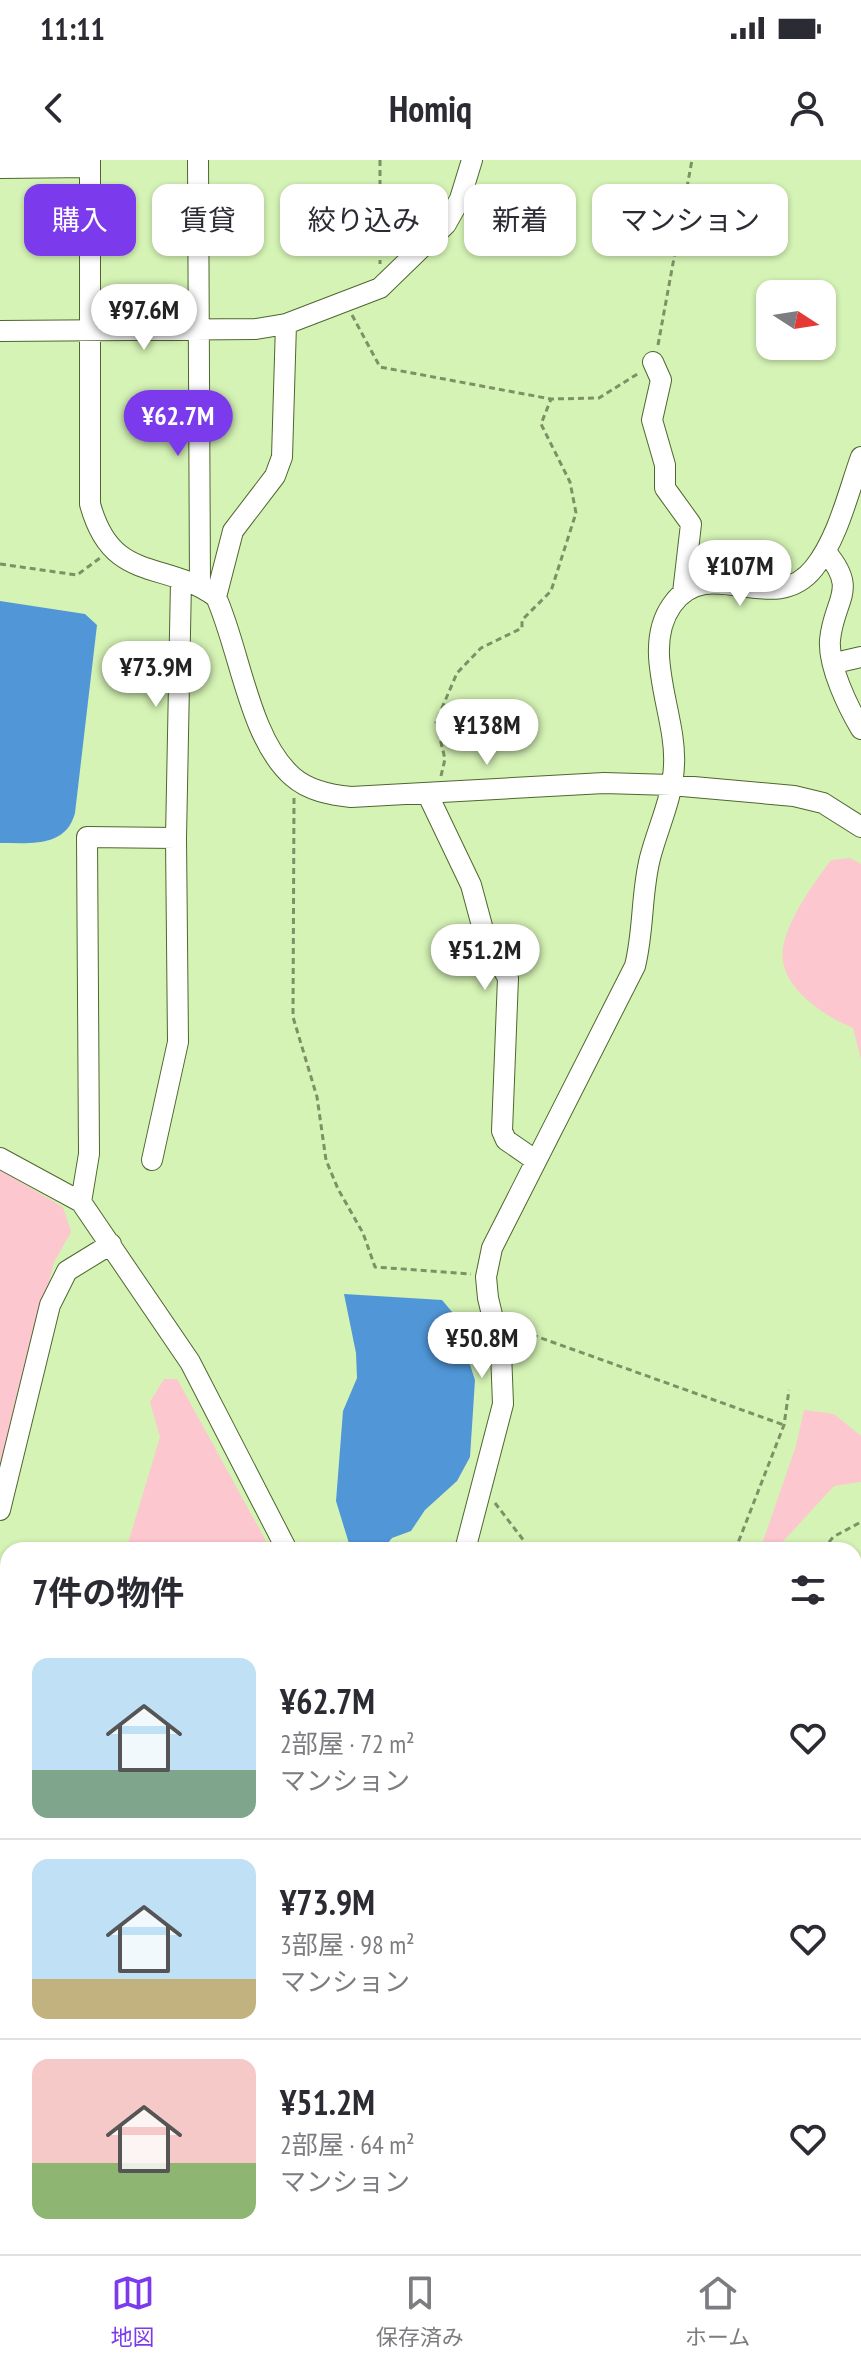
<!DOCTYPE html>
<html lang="ja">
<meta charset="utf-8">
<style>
:root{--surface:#fff;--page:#f7f7f7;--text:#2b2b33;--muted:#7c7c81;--line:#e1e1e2;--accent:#7c3aed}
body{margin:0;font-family:"PT Sans Narrow","Noto Sans JP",sans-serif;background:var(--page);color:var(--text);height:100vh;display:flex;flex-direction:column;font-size:30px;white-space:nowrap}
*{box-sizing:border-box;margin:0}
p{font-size:26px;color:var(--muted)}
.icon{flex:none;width:44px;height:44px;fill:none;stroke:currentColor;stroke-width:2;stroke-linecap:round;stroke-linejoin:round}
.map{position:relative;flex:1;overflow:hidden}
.drawer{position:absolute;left:0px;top:1382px;width:862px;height:712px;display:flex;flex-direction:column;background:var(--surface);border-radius:24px 24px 0 0;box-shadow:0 2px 6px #0004}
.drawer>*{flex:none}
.guide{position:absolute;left:24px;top:24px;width:814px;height:72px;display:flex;gap:16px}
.needle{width:52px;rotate:102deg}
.buttons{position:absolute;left:756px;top:120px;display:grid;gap:16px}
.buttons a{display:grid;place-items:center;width:80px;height:80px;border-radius:16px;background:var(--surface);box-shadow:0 2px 6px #0004;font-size:40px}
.price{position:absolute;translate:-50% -68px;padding:0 18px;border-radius:28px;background:#fff;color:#222;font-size:26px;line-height:52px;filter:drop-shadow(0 2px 4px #0008)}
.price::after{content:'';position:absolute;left:50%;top:48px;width:24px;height:18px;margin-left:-12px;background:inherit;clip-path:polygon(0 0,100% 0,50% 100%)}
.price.active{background:var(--accent);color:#fff}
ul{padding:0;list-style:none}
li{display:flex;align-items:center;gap:24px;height:200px;padding:0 32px}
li+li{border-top:2px solid var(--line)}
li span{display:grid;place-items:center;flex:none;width:224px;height:160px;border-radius:16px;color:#555}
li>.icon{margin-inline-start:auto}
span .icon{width:96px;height:96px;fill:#fffc;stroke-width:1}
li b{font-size:34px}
h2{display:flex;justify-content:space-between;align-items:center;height:96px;padding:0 32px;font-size:34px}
.chip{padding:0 28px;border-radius:16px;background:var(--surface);box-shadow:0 2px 6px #0004;font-size:28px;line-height:72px}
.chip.active{background:var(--accent);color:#fff}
.status{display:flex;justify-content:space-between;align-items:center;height:56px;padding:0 40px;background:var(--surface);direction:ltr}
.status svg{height:22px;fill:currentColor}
header{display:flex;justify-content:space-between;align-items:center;height:104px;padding:0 32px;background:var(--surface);font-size:36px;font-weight:600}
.tabs{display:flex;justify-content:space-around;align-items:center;height:112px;border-top:2px solid var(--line);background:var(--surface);font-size:22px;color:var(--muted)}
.tabs a{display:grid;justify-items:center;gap:4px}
.tabs .active{color:var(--accent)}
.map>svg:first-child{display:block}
</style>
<div class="status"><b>11:11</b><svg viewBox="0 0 49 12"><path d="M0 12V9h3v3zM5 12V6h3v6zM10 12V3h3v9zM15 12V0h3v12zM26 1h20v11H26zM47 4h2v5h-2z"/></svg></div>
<header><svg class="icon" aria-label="back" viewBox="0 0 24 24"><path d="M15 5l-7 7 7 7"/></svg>Homiq<svg class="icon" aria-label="person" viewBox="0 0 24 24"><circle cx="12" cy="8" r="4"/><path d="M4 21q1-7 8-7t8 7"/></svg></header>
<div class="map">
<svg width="861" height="2094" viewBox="0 0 861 2094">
<rect width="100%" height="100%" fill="#d5f3b5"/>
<!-- green -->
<path fill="#fcc7ce" d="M850 698 861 704V899L853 868C827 857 788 833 783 801 778 771 814 723 831 700Z
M0 1010 63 1047 71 1072 54 1102 0 1318Z
M164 1219H177L271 1390H126L160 1277 150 1242Z
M804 1250 834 1254 861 1276V1322L834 1326 775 1390H760L796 1286Z
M854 1697 861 1699V1953L854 1942Z
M8 1722V1887H0V1723Z
M854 2067 861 2073V2094H850L833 2086H854Z
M538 2086 554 2094H465Z"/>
<!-- water -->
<path fill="#5197d8" d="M0 441 85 454 97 465 75 653C66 688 30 683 0 683Z
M344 1134 442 1140 453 1153 475 1220 470 1297 457 1321 425 1350 411 1371 392 1378 382 1390H351L336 1341 343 1251 357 1218 356 1193Z
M8 2032V2086H247L244 2094H0V2047Z"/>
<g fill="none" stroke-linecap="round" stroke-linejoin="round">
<defs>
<path id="minor" d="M90 0V344C112 425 164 399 216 437 240 490 249 579 293 617 309 631 331 635 351 637L604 623 671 625 794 636 823 643 861 667
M198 0 200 426
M0 8 90 7
M0 171 256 169 286 164 380 128 446 64 460 39 472 0
M653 202 661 220 652 260 665 305V328L691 364 683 433
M826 392C859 431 834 438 830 480 828 506 848 547 861 569
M216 437 233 371 275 316 282 297 286 164
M835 503 861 497
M427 633 471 725 485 777 508 818 502 971 506 980 535 1000
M0 998 81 1042 190 1202 287 1390
M152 1000 178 882 176 678 181 421
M81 1042 89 994 87 677 176 678
M0 1350 50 1145 67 1111 111 1084
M465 1390 503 1244 501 1192 488 1138 486 1117 492 1088 635 806C644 770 641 734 650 698 658 667 673 637 674 605 677 554 640 490 672 445 709 392 773 460 814 408 838 378 848 333 861 297
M854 1453 861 1446
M854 1860 861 1866
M0 1891H8
M0 1942 8 1932
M481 2086 494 2094"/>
</defs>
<!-- minor casing -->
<use href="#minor" stroke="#4e672e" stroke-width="22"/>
<!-- path -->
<path stroke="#7c9166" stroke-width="3" stroke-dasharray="6 4" stroke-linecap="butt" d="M380 0V104
M352 155 380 207 551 239 599 238 639 213
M658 185 692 0
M0 404 77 415 100 398
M441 616 445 599 436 562 457 513 481 488 522 468V460L551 431 576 353 570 322 541 264 551 239
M294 638 293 857 317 937 326 1000 338 1029 363 1073 375 1107 471 1114
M513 1168 784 1265
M495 1343 531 1390
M738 1390 736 1388 784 1265 789 1230
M823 1390 833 1377 861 1362"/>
<!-- minor -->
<use href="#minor" stroke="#fff" stroke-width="20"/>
</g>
</svg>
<div class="buttons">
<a><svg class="needle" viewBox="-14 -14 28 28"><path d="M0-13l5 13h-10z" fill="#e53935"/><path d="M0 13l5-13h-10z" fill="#7c7c81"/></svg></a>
</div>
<b class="price" style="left:144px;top:192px">¥97.6M</b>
<b class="price active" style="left:178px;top:298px">¥62.7M</b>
<b class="price" style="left:740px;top:448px">¥107M</b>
<b class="price" style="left:156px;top:549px">¥73.9M</b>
<b class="price" style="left:487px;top:607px">¥138M</b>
<b class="price" style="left:485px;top:832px">¥51.2M</b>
<b class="price" style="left:482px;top:1220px">¥50.8M</b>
<div class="guide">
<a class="chip active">購入</a>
<a class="chip">賃貸</a>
<a class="chip">絞り込み</a>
<a class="chip">新着</a>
<a class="chip">マンション</a>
</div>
<section class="drawer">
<h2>7件の物件<svg class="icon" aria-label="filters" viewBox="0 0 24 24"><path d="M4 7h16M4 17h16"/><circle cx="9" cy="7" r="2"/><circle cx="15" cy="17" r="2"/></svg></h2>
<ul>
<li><span style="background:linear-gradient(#bfe0f5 70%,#7fa58c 0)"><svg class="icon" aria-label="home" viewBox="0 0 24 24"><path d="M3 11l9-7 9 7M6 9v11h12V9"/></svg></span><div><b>¥62.7M</b><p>2部屋 · 72 m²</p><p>マンション</p></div><svg class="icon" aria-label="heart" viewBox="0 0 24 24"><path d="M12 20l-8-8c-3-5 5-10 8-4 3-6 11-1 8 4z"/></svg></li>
<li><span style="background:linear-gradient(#bfe0f5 75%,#c2b280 0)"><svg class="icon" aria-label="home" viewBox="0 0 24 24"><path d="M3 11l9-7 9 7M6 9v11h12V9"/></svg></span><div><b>¥73.9M</b><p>3部屋 · 98 m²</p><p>マンション</p></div><svg class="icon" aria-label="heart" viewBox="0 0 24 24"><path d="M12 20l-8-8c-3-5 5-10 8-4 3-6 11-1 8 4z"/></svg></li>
<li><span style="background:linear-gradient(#f6c9c9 65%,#8fb573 0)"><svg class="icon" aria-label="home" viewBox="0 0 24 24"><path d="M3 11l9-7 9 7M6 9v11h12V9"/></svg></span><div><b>¥51.2M</b><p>2部屋 · 64 m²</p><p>マンション</p></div><svg class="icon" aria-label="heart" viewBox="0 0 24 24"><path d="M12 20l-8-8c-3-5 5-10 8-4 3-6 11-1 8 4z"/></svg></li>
</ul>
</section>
</div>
<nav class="tabs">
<a class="active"><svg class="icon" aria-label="map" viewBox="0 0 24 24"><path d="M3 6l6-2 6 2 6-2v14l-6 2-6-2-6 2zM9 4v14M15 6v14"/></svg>地図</a>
<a><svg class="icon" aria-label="saved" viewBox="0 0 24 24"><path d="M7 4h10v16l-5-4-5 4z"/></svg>保存済み</a>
<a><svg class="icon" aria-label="home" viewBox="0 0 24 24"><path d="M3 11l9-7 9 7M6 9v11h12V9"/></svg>ホーム</a>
</nav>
